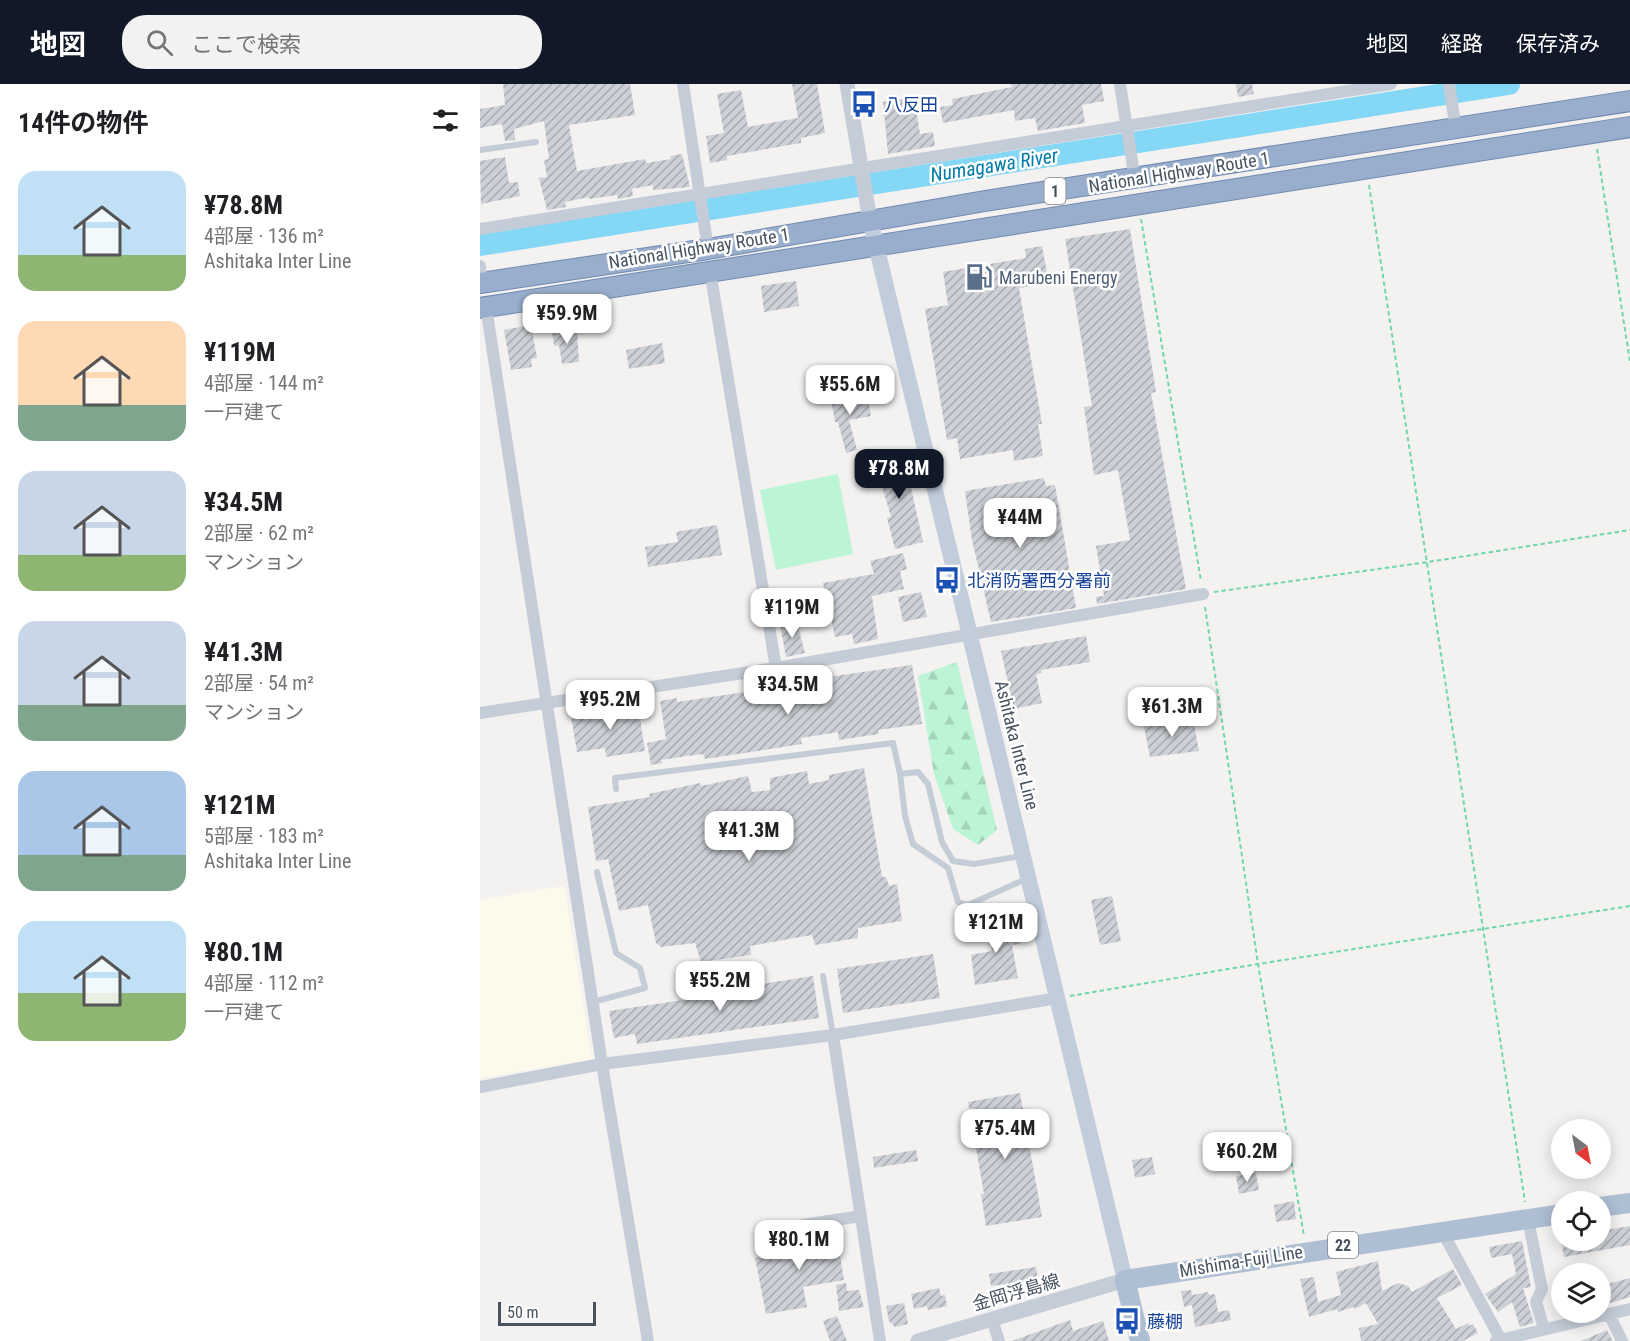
<!DOCTYPE html>
<html lang="ja">
<meta charset="utf-8">
<style>
:root{--surface:#fff;--page:#f2f2f2;--text:#202124;--muted:#757577;--accent:#111827}
body{margin:0;font-family:"Roboto Condensed","Noto Sans JP",sans-serif;background:var(--page);color:var(--text);height:100vh;display:flex;flex-direction:column;font-size:22px;white-space:nowrap}
*{box-sizing:border-box;margin:0}
p{font-size:20px;color:var(--muted)}
.icon{flex:none;width:33px;height:33px;fill:none;stroke:currentColor;stroke-width:2;stroke-linecap:round;stroke-linejoin:round}
.map{position:relative;flex:1;overflow:hidden}
.sheet{display:flex;flex-direction:column;background:var(--surface);width:480px}
.sheet>*{flex:none}
.needle{width:39px;rotate:148deg}
.fabs{position:absolute;left:1071px;top:1035px;display:grid;gap:12px}
.fabs a{display:grid;place-items:center;width:60px;height:60px;border-radius:50%;background:var(--surface);box-shadow:0 3px 15px #0003;font-size:30px}
.scale{position:absolute;left:18px;bottom:15px;width:98px;box-sizing:border-box;padding-left:6px;border:3px solid #475361;border-top:0;font-size:16px;line-height:21px;white-space:nowrap;color:#475361;-webkit-text-stroke:4px #fff;paint-order:stroke}
.price{position:absolute;translate:-50% -51px;padding:0 14px;border-radius:12px;background:#fff;color:#222;font-size:20px;line-height:39px;filter:drop-shadow(0 2px 3px #0008)}
.price::after{content:'';position:absolute;left:50%;top:36px;width:18px;height:14px;margin-left:-9px;background:inherit;clip-path:polygon(0 0,100% 0,50% 100%)}
.price.selected{background:var(--accent);color:#fff}
ul{padding:0;list-style:none}
li{display:flex;align-items:center;gap:18px;height:150px;padding:0 18px}
li span{display:grid;place-items:center;flex:none;width:168px;height:120px;border-radius:18px;color:#555}
li>.icon{margin-inline-start:auto}
span .icon{width:72px;height:72px;fill:#fffc;stroke-width:1}
li b{font-size:26px}
h2{display:flex;justify-content:space-between;align-items:center;height:72px;padding:0 18px;font-size:26px}
header{display:flex;align-items:center;gap:36px;box-sizing:border-box;height:84px;padding:0 30px;background:var(--accent);color:#fff}
header strong{font-size:28px}
nav{display:flex;gap:33px;margin-inline-start:auto;font-size:21px}
.search{width:420px;height:54px;background:var(--page);display:flex;align-items:center;gap:15px;box-sizing:border-box;padding:0 21px;border-radius:24px;color:var(--muted);font-size:22px}
main{display:flex;flex:1;min-height:0}
.map>svg:first-child{display:block}
</style>
<header>
<strong>地図</strong>
<div class="search"><svg class="icon" aria-label="search" viewBox="0 0 24 24"><circle cx="10" cy="10" r="6"/><path d="M15 15l6 6"/></svg>ここで検索</div>
<nav><a>地図</a><a>経路</a><a>保存済み</a></nav>
</header>
<main>
<section class="sheet">
<h2>14件の物件<svg class="icon" aria-label="filters" viewBox="0 0 24 24"><path d="M4 7h16M4 17h16"/><circle cx="9" cy="7" r="2"/><circle cx="15" cy="17" r="2"/></svg></h2>
<ul>
<li><span style="background:linear-gradient(#bfe0f5 70%,#8fb573 0)"><svg class="icon" aria-label="home" viewBox="0 0 24 24"><path d="M3 11l9-7 9 7M6 9v11h12V9"/></svg></span><div><b>¥78.8M</b><p>4部屋 · 136 m²</p><p>Ashitaka Inter Line</p></div></li>
<li><span style="background:linear-gradient(#ffd9b3 70%,#7fa58c 0)"><svg class="icon" aria-label="home" viewBox="0 0 24 24"><path d="M3 11l9-7 9 7M6 9v11h12V9"/></svg></span><div><b>¥119M</b><p>4部屋 · 144 m²</p><p>一戸建て</p></div></li>
<li><span style="background:linear-gradient(#c9d6e8 70%,#8fb573 0)"><svg class="icon" aria-label="home" viewBox="0 0 24 24"><path d="M3 11l9-7 9 7M6 9v11h12V9"/></svg></span><div><b>¥34.5M</b><p>2部屋 · 62 m²</p><p>マンション</p></div></li>
<li><span style="background:linear-gradient(#c9d6e8 70%,#7fa58c 0)"><svg class="icon" aria-label="home" viewBox="0 0 24 24"><path d="M3 11l9-7 9 7M6 9v11h12V9"/></svg></span><div><b>¥41.3M</b><p>2部屋 · 54 m²</p><p>マンション</p></div></li>
<li><span style="background:linear-gradient(#a9c7e8 70%,#7fa58c 0)"><svg class="icon" aria-label="home" viewBox="0 0 24 24"><path d="M3 11l9-7 9 7M6 9v11h12V9"/></svg></span><div><b>¥121M</b><p>5部屋 · 183 m²</p><p>Ashitaka Inter Line</p></div></li>
<li><span style="background:linear-gradient(#bfe0f5 60%,#8fb573 0)"><svg class="icon" aria-label="home" viewBox="0 0 24 24"><path d="M3 11l9-7 9 7M6 9v11h12V9"/></svg></span><div><b>¥80.1M</b><p>4部屋 · 112 m²</p><p>一戸建て</p></div></li>
</ul>
</section>
<div class="map">
<svg width="1150" height="1257" viewBox="0 0 1150 1257">
<defs>
<pattern id="forest-firs" width="22" height="20" patternUnits="userSpaceOnUse" patternTransform="scale(1.5)"><rect width="22" height="20" fill="#bcf5d6"/><path d="M5 1l3.5 6h-7zM16 11l3.5 6h-7z" fill="#a3d4ba"/></pattern>
<pattern id="building-hatch" width="6" height="6" patternUnits="userSpaceOnUse" patternTransform="scale(1.5)"><rect width="6" height="6" fill="#cdd0d6"/><path d="M-1 1l2-2M0 6l6-6M5 7l2-2" fill="none" stroke="#a8abb1"/></pattern>
</defs>
<rect width="100%" height="100%" fill="#f4f1f1"/>
<!-- commercial -->
<path fill="#fefaeb" d="M84 802 112 975 0 994V816Z"/>
<!-- grass -->
<path fill="#bcf5d6" d="M358 390 373 470 296 486 280 406Z"/>
<!-- forest -->
<path fill="url(#forest-firs)" d="M477 578 517 746 498 761 473 745 454 690 438 592Z"/>
<g fill="none" stroke-linecap="round" stroke-linejoin="round">
<!-- river -->
<path stroke="#85d7f6" stroke-width="22" d="M0 161 1029 0"/>
</g>
<!-- building -->
<path fill="url(#building-hatch)" d="M23 0H150L155 31 89 41 97 87 165 75 166 79 191 75 190 72 202 70 210 103 173 106V101L152 105 153 112 138 115 137 111 109 115V113L85 118 86 123 67 126 59 94 67 93 64 76 69 75 64 37 34 45 35 56 25 57 22 40 0 44V25L25 21Z
M312 0H337L345 49 321 54V59L247 72V76L230 79 226 52 244 49 237 10 261 6 268 43 318 34Z
M531 0H621L624 17 602 21 605 39 558 47 555 34 535 37 534 26 463 39 460 23 473 21 472 15 532 3Z
M756 0H772L774 10 758 13Z
M434 13 440 50 453 48 455 62 408 70 403 18Z
M25 73 29 99 38 98 40 112 1 120 0 77Z
M650 145 676 308 671 309 706 505 617 520 616 513 624 512 616 462 650 456 638 386 614 391 604 323 612 322 585 155Z
M562 162 569 199 539 204 562 340H558L563 372 534 377 533 366 480 375 477 354 467 356 445 225 468 221 463 188 546 174 545 165Z
M316 197 319 222 284 228 281 202Z
M45 242 46 247 52 246 57 274 51 275 52 283 31 286 24 246Z
M97 244 99 278 82 280 79 261 74 262 72 248Z
M182 259 185 279 149 285 146 266Z
M387 309 391 332 369 336 377 366 366 369 358 338H355L351 315Z
M423 367 443 458 415 465 407 434 411 433 394 375Z
M564 394 566 402 575 401 596 524 511 538 492 456 485 407Z
M237 441 242 471 168 483 165 463 198 458 196 448Z
M423 469 427 485 420 487 424 505 392 512 398 555 374 560 372 550 355 553 343 499 394 490 390 477Z
M441 508 447 533 423 538 418 513Z
M316 535 325 569 306 573 300 540Z
M606 552 610 578 561 586 562 589 556 590 562 619 534 625 521 567Z
M432 581 442 640 398 646 399 650 359 656 358 648 321 654 322 660 225 675 223 670 207 672 181 676 182 679 171 681 167 659 186 655 180 617 197 614V618L314 601 315 609 350 604 348 593Z
M158 621 165 667 126 673 125 664 97 668 91 632Z
M713 635 719 667 670 673 664 643Z
M384 684 402 793H406L409 802 417 800 422 837 378 844V854L335 861 332 851 270 862 271 871 221 878 215 859 181 863 176 859 168 821 139 827 128 775 116 777 108 723 170 713 169 710 220 699 221 702 268 692 272 708 290 706V694L327 687 329 700 349 696V691Z
M632 812 641 857 620 861 611 816Z
M522 827 527 852 539 850 541 860 532 861 538 894 495 901 491 871 512 867 506 830Z
M453 870 460 914 363 929 357 885Z
M333 892 339 934 157 960 155 950 134 954 129 927 244 910 243 906Z
M540 1009 562 1133 506 1142 501 1110H504L488 1018Z
M436 1066 438 1077 394 1084 393 1073Z
M672 1073 675 1090 655 1094 652 1076Z
M776 1089 779 1106 759 1110 756 1092Z
M814 1117 816 1135 796 1138 794 1121Z
M1150 1142V1161L1084 1173 1081 1156H1120V1147Z
M356 1146 364 1196 323 1203 327 1223 286 1230 275 1174 315 1165 314 1159 324 1157 323 1151Z
M1042 1157 1051 1203 1043 1204 1054 1239 1040 1243 1032 1218 1018 1228 1005 1210 1036 1190 1032 1170 1011 1174 1009 1163Z
M898 1177 902 1207 918 1199 928 1202 932 1208 973 1185 982 1201 957 1214 976 1245 988 1239 989 1242 993 1240 998 1249 983 1257H881L879 1244 898 1240 886 1219 875 1225 874 1223 858 1228 857 1225 829 1233 820 1195 834 1193 838 1218 861 1211 856 1188Z
M556 1183 558 1196 511 1202 509 1190Z
M1150 1194V1213L1120 1222V1202Z
M366 1199 367 1207 379 1206 384 1223 359 1227 356 1201Z
M459 1204 461 1212 465 1211 467 1222 448 1226 447 1222 434 1225 431 1210Z
M711 1206 712 1211 728 1208 729 1211 735 1210 738 1228 749 1226 751 1236 715 1243 712 1221 704 1223 701 1207Z
M424 1219 428 1240 415 1243 409 1237 406 1222Z
M357 1232 367 1257H350L343 1237Z
M590 1236 593 1247 623 1237 629 1257H532Z
M1127 1246 1133 1257H1101Z"/>
<g fill="none" stroke-linecap="round" stroke-linejoin="round">
<defs>
<path id="trunk" d="M0 199 228 165 505 117 1150 17
M0 224 1150 43"/>
</defs>
<!-- trunk casing -->
<use href="#trunk" stroke="#6f8ab1" stroke-width="22"/>
<!-- path -->
<path stroke="#70d7ac" stroke-width="2" stroke-dasharray="4.5 3" stroke-linecap="butt" d="M1117 65 1150 278
M889 101 1045 1118
M661 135 721 497
M734 508 948 478 1150 446
M725 523 778 880 824 1152
M590 912 778 880 1150 822"/>
<!-- service -->
<path stroke="#c4ccd7" stroke-width="6" d="M0 66 56 58
M136 705 135 694 413 659 420 690
M541 772 494 780 473 777 462 758 448 700 438 688 420 690 425 732 433 760 468 784 478 818 488 821 546 795
M343 892 353 951
M113 918 165 904 160 884 136 869 117 788"/>
<!-- minor -->
<path stroke="#c4ccd7" stroke-width="12" d="M203 0 228 165
M640 0 655 96
M969 0 976 46
M0 145 911 0
M0 182 2 199
M230 187 296 584
M6 223 122 980 168 1257
M0 629 296 584 723 510
M353 951 400 1257
M0 1003 122 980 353 951 578 914
M1048 1135 1062 1205 1056 1218 1064 1245
M323 1141 381 1132
M962 1147 1021 1256
M1129 1230 1142 1257
M512 1235 519 1257
M1016 1257 1150 1225"/>
<!-- tertiary -->
<path stroke="#c4ccd7" stroke-width="15" d="M367 0 390 136
M438 1257 645 1196"/>
<!-- secondary -->
<path stroke="#c2cddc" stroke-width="16" d="M390 136 645 1196"/>
<!-- primary -->
<path stroke="#aebed3" stroke-width="20" d="M1120 1123 1150 1119
M660 1257 645 1196 1082 1130"/>
<!-- trunk -->
<use href="#trunk" stroke="#99aecc" stroke-width="20"/>
</g>
<!-- icons -->
<defs>
<symbol id="bus-bare" viewBox="-9 -9 18 18"><path d="M-5-6H5V4H4V6H2V4H-2V6H-4V4H-5ZM-3.5-4V0h7V-4ZM-3.5 1.2v1.5H-2V1.2ZM2 1.2v1.5H3.5V1.2Z" fill="#1a4fb4" stroke="#fff" stroke-width="2.5" paint-order="stroke"/></symbol>
<symbol id="fuel-bare" viewBox="-9 -9 18 18"><path d="M-5.5-6h7V0h2V4h1.3V-2.5L3-4.5l.8-.8L6-3V5H2.5V1h-1V6h-7ZM-4.2-4.7v3.2H.2V-4.7Z" fill="#5c6f8a" stroke="#fff" stroke-width="2.5" paint-order="stroke"/></symbol>
</defs>
<g fill-rule="evenodd">
<use href="#bus-bare" x="365" y="1" width="38" height="38"/>
<use href="#fuel-bare" x="480" y="174" width="38" height="38"/>
<use href="#bus-bare" x="448" y="477" width="38" height="38"/>
<use href="#bus-bare" x="628" y="1218" width="38" height="38"/>
</g>
<g text-anchor="middle" dominant-baseline="central" stroke-width="5" stroke-linejoin="round" paint-order="stroke">
<!-- shield labels -->
<g fill="#fff" stroke="#7e8790" stroke-width="1.5">
<rect x="564.5" y="94" width="21" height="26" rx="4.5"/>
<rect x="848" y="1148" width="30" height="26" rx="4.5"/>
</g>
<g font-size="16" font-weight="bold" fill="#475361">
<text x="575" y="107">1</text>
<text x="863" y="1161">22</text>
</g>
<!-- transit labels -->
<g font-size="18" fill="#164399" stroke="#fff" text-anchor="start">
<text x="404" y="20">八反田</text>
<text x="487" y="496">北消防署西分署前</text>
<text x="667" y="1237">藤棚</text>
</g>
<!-- street labels -->
<g font-size="18" fill="#475361" stroke="#fff">
<text transform="translate(699 88) rotate(-9)">National Highway Route 1</text>
<text transform="translate(219 164) rotate(-9)">National Highway Route 1</text>
<text transform="translate(537 661) rotate(76)">Ashitaka Inter Line</text>
<text transform="translate(761 1177) rotate(-9)">Mishima-Fuji Line</text>
<text transform="translate(536 1208) rotate(-16)">金岡浮島線</text>
</g>
<!-- service labels -->
<g font-size="18" fill="#4e5e75" stroke="#fff" text-anchor="start">
<text x="519" y="193">Marubeni Energy</text>
</g>
<!-- water labels -->
<g font-size="20" font-style="italic" fill="#027baa" stroke="#fff">
<text transform="translate(514 81) rotate(-9)">Numagawa River</text>
</g>
</g>
</svg>
<div class="fabs">
<a><svg class="needle" viewBox="-14 -14 28 28"><path d="M0-13l5 13h-10z" fill="#e53935"/><path d="M0 13l5-13h-10z" fill="#757577"/></svg></a>
<a><svg class="icon" aria-label="locate" viewBox="0 0 24 24"><circle cx="12" cy="12" r="6"/><path d="M12 2v4M12 18v4M2 12h4M18 12h4"/></svg></a>
<a><svg class="icon" aria-label="layers" viewBox="0 0 24 24"><path d="M12 4l9 5-9 5-9-5zM3 14l9 5 9-5"/></svg></a>
</div>
<div class="scale">50 m</div>
<b class="price" style="left:87px;top:261px">¥59.9M</b>
<b class="price" style="left:370px;top:332px">¥55.6M</b>
<b class="price selected" style="left:419px;top:416px">¥78.8M</b>
<b class="price" style="left:540px;top:465px">¥44M</b>
<b class="price" style="left:312px;top:555px">¥119M</b>
<b class="price" style="left:308px;top:632px">¥34.5M</b>
<b class="price" style="left:130px;top:647px">¥95.2M</b>
<b class="price" style="left:692px;top:654px">¥61.3M</b>
<b class="price" style="left:269px;top:778px">¥41.3M</b>
<b class="price" style="left:516px;top:870px">¥121M</b>
<b class="price" style="left:240px;top:928px">¥55.2M</b>
<b class="price" style="left:525px;top:1076px">¥75.4M</b>
<b class="price" style="left:767px;top:1099px">¥60.2M</b>
<b class="price" style="left:319px;top:1187px">¥80.1M</b>
</div>
</main>
